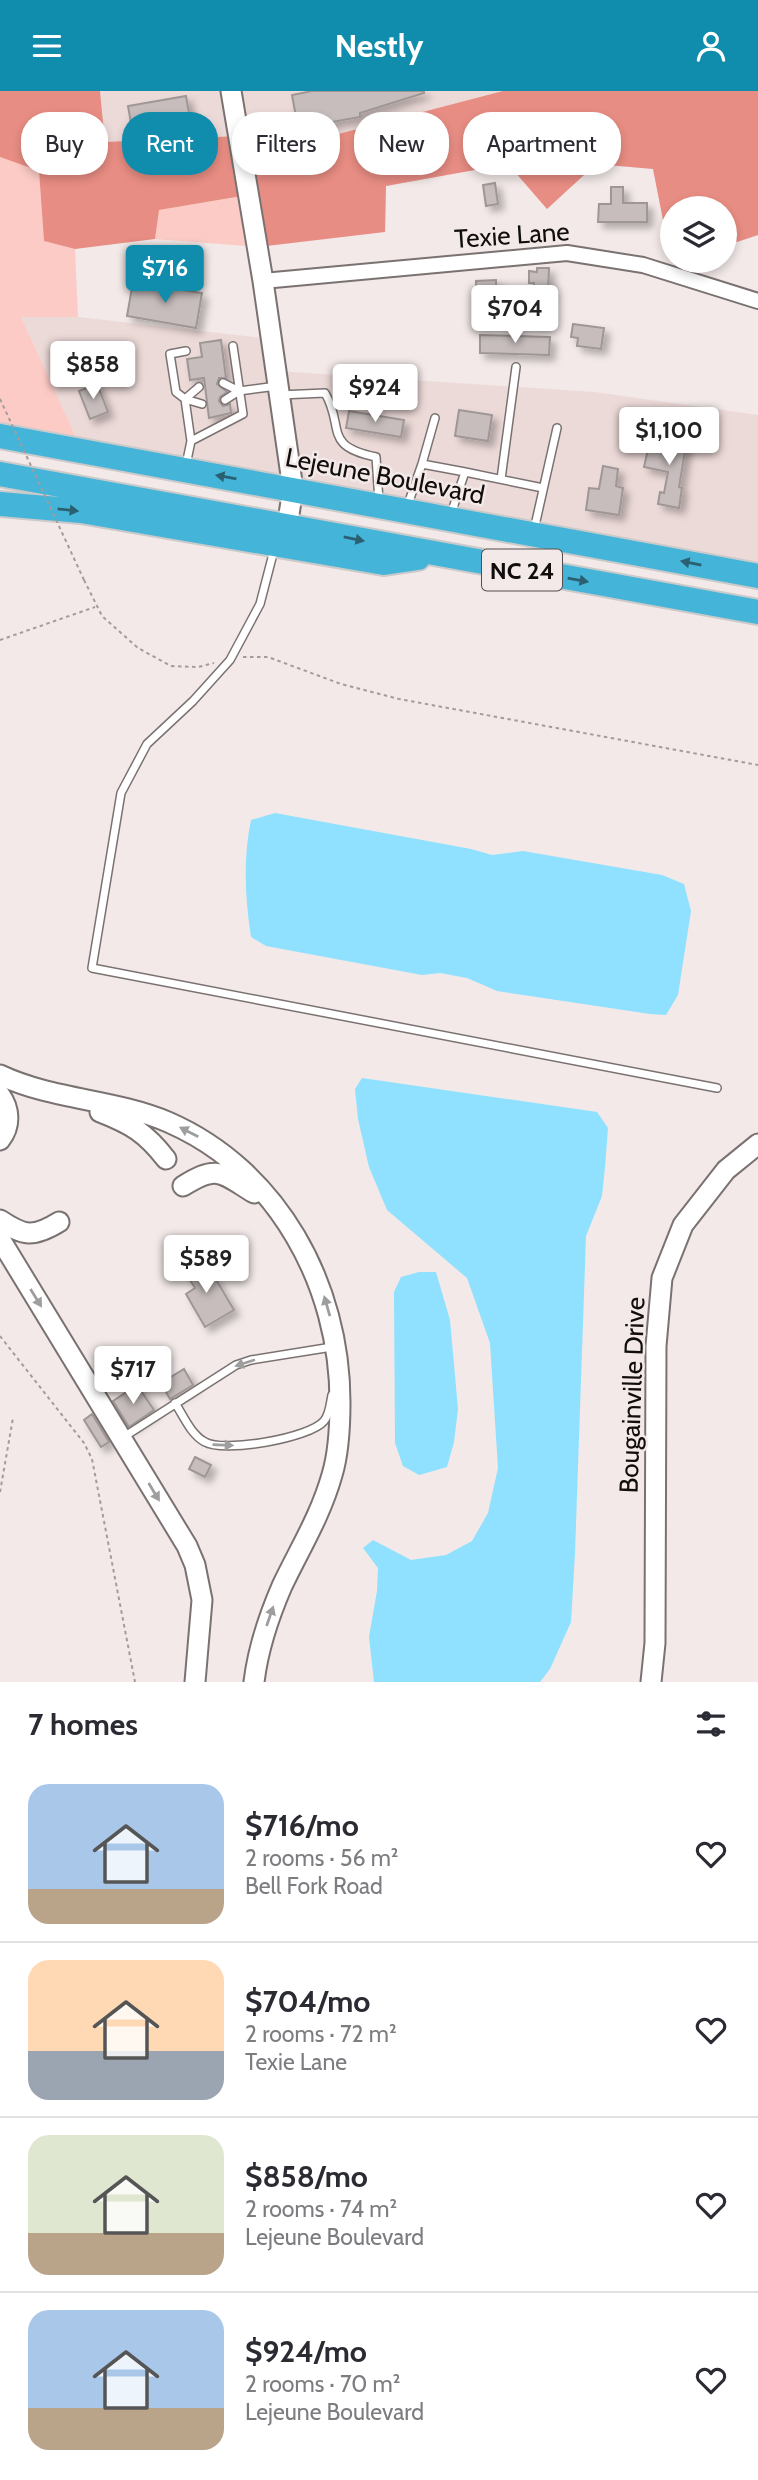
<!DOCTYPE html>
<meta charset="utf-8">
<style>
:root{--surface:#fff;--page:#f7f7f7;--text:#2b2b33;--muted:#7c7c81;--line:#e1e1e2;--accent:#108cad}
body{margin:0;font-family:Cabin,sans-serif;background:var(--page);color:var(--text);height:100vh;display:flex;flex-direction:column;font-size:26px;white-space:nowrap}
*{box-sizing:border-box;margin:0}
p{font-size:23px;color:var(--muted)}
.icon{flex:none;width:38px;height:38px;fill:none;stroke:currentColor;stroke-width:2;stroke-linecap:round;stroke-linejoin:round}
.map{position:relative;height:1591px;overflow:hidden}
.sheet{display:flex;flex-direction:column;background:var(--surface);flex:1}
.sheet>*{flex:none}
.top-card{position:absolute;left:21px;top:21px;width:718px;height:63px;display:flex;gap:14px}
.tools{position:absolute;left:660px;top:105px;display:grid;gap:14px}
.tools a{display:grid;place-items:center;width:77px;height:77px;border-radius:50%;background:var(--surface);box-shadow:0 4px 10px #0003;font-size:35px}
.price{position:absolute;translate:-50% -60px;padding:0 16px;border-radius:7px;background:#fff;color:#222;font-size:23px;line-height:46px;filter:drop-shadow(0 2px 4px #0008)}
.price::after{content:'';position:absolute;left:50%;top:42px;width:21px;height:16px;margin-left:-10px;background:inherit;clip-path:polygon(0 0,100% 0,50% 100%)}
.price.selected{background:var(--accent);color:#fff}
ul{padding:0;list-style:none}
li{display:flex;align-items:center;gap:21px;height:175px;padding:0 28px}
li+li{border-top:2px solid var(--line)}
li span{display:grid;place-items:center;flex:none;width:196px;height:140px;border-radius:21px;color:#555}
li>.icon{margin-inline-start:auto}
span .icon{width:84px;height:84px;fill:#fffc;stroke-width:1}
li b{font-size:30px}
h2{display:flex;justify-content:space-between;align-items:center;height:84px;padding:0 28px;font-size:30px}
.tag{padding:0 24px;border-radius:28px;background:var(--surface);box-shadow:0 4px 10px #0003;font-size:24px;line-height:63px}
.tag.selected{background:var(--accent);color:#fff}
header{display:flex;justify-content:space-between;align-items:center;height:91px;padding:0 28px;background:var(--accent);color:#fff;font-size:32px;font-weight:700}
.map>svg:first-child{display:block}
</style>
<header><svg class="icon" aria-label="menu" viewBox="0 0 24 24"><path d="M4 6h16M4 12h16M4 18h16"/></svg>Nestly<svg class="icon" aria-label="person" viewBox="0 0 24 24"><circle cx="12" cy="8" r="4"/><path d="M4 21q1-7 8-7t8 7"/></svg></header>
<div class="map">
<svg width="758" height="1591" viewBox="0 0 758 1591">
<defs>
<filter id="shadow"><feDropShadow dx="5.5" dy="5.5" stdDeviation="3.5" flood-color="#0004"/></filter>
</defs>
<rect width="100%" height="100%" fill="#f2e9e8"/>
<!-- built -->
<path fill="#ecdad8" d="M100 0H758V144L737 151 725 147 724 117H672V132L663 129 653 78 596 73 547 118 508 73 386 95 385 141 105 51Z
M21 226H78L272 248 277 280 595 301 758 324V485L82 359Z"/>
<!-- green -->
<path fill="#fccbc5" d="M0 66 39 80 44 150 75 158 78 226H21L82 359 0 345Z
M249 104 258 156 155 148 158 119Z"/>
<!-- forest -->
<path fill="#e88d83" d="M0 0H100L105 51 239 45 243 68 503 0H758V144L737 151 725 147 724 117H672V132L663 129 653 78 596 73 547 118 508 73 386 95 385 141 258 156 248 104 159 119 155 148 75 158 44 150 39 80 0 66Z"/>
<!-- water -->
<path fill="#8fe1ff" d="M275 722 471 758 492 764 523 760 662 784 684 793 691 820 678 904 666 924 650 923 497 900 467 887 440 882 422 884 266 855 251 846C245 807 243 767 251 729Z
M362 987 597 1021 608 1037 605 1076 602 1105 586 1145 575 1462 571 1531 550 1578 540 1591H374L369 1546 377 1500 378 1477 363 1457 373 1449 411 1469 446 1464 472 1450 488 1422 498 1377 490 1252 467 1187 387 1119 369 1076 358 1028 355 998Z
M419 1181H436L450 1229 458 1318 454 1351 447 1376 419 1384 403 1375 395 1352 394 1201 401 1186Z"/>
<!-- building -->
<path fill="#c6bdbc" stroke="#9f9795" stroke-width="2" filter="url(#shadow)" d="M312 0H424V2L360 22V26L298 37 292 4Z
M186 5 191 34 133 43 128 15Z
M495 92 498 113 486 115 483 94Z
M611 96H623V112H647V131H598L599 113H611Z
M537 177H549L548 203 533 202 534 192H529V180L537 181Z
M496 189 497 222 486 223V228H477L476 190Z
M133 191 202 202 196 237 127 225Z
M573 233 604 237 601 258 577 255 578 247 571 246Z
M480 244 550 246 549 264 480 262Z
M221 249 226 287H219L217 293 227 301 220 306 219 310 223 315 230 313 231 322 209 327 204 287 190 289 187 268 202 266 200 252Z
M97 293 108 321 90 328 79 300Z
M459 319 492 324 488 350 455 345Z
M349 320 404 329 401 346 346 337Z
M678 340 688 342 679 396 682 397 679 417 658 413 660 401 664 402 668 381 644 376 650 349 676 355Z
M603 375 618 378 616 395 623 397 619 424 586 419 589 397 599 398Z
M188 1164 203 1191 214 1185 234 1219 205 1236 186 1203 195 1197 178 1170Z
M184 1278 193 1294 170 1308 161 1292Z
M137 1294 154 1319 129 1336 113 1310Z
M92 1323 109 1351 101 1356 84 1329Z
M195 1366 211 1374 205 1386 189 1378Z"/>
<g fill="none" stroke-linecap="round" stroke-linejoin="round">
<defs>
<path id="lane" d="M223 292 239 300 225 309
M199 296 185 308 202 313
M239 300 277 295
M280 304 325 302C345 336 322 355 376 366L379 410
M191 350 243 323 233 255
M422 373 435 327
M186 374 191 350 185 308 176 301 170 263 186 260
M501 388 516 276
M407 416 422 373 465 381
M451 423 465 381 543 397
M534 439 557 337
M274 459 260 513 230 569 193 610 147 653 121 702 92 877 717 997
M175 1312C183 1324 191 1344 205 1351 224 1362 310 1347 324 1330 330 1323 330 1313 332 1304
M122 1347 236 1274 251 1269 332 1256"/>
<path id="street" d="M263 190 567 162 643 174 758 210"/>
<path id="secondary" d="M231 0 263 190 293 398 287 436
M0 984C53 1009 114 1008 168 1031 278 1079 340 1194 340 1311 340 1335 339 1361 332 1384 320 1426 300 1457 282 1495 269 1525 258 1558 254 1591
M0 1004C10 1018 11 1035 0 1049
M100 1021C131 1033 146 1042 166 1068
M183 1095C218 1073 221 1082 254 1102
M0 1129C24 1145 33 1147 59 1131
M0 1148 187 1455 195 1474 202 1509 195 1591
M651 1591 655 1552 656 1255 662 1187 683 1134 726 1079 758 1053"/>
<path id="highway" d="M0 345 758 485
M0 383 758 521
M0 413 81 420 384 472 418 467"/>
</defs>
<!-- lane casing -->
<use href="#lane" stroke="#7a7271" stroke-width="10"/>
<!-- street casing -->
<use href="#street" stroke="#7a7271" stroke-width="18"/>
<!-- secondary casing -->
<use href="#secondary" stroke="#7a7271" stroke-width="23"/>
<!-- highway casing -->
<use href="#highway" stroke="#cacaca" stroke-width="28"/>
<!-- path -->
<path stroke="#a39c9b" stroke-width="2" stroke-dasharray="3.5 3.5" stroke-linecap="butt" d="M84 489 102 525 138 557 171 575 198 576 214 572
M0 549 95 516
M243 566H268L341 593 399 608 758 674
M0 1245 84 1352 92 1368 135 1591
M0 1401 13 1327"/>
<!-- lane -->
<use href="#lane" stroke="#fff" stroke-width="7"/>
<!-- street -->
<use href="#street" stroke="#fff" stroke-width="14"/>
<!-- secondary -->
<use href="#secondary" stroke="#fff" stroke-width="19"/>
<!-- highway -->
<use href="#highway" stroke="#44b4d9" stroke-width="24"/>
<!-- path-bridge -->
<path stroke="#a39c9b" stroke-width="2" stroke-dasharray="3.5 3.5" stroke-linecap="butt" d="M0 308 84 489"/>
</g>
<!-- one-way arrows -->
<defs><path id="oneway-solid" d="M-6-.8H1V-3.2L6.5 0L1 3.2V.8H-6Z" transform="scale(1.75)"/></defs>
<g fill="#2a6072">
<use href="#oneway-solid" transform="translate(226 386) rotate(-170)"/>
<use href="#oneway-solid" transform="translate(68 419) rotate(6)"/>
<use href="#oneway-solid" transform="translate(354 448) rotate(11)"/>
<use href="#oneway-solid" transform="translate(691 472) rotate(-169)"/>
<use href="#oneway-solid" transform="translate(578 489) rotate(10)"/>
</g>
<g fill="#9f9e9e">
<use href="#oneway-solid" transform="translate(189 1041) rotate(-153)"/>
<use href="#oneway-solid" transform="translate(36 1207) rotate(58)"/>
<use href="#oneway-solid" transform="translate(327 1215) rotate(-106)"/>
<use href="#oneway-solid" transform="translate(245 1272) rotate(162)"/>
<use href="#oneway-solid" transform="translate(223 1354) rotate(2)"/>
<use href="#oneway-solid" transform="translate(154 1401) rotate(59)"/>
<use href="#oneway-solid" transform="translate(270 1525) rotate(-71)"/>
</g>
<g text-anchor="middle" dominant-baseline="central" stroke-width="5" stroke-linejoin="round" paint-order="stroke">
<!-- shield labels -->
<rect fill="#f2e9e8" stroke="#544f4e" stroke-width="2" x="482" y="458.5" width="80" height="41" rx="5"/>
<g font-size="24" font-weight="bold" fill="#100d0c">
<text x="522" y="479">NC 24</text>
</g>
<!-- street labels -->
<g font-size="26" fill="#100d0c" stroke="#f2e9e8">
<text transform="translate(512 144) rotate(-4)">Texie Lane</text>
<text transform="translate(385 385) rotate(11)">Lejeune Boulevard</text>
<text transform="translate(632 1304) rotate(-88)">Bougainville Drive</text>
</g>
</g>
</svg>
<div class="tools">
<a><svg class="icon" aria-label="layers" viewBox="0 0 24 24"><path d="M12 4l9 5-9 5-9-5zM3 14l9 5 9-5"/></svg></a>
</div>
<b class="price selected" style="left:165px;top:214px">$716</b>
<b class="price" style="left:515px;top:254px">$704</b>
<b class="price" style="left:93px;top:310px">$858</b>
<b class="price" style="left:375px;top:333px">$924</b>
<b class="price" style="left:669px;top:376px">$1,100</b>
<b class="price" style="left:206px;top:1204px">$589</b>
<b class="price" style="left:133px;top:1315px">$717</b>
<div class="top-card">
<a class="tag">Buy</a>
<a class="tag selected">Rent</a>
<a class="tag">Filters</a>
<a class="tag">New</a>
<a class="tag">Apartment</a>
</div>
</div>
<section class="sheet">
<h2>7 homes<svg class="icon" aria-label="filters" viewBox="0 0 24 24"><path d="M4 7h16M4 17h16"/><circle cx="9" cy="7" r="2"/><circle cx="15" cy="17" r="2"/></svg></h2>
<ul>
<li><span style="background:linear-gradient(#a9c7e8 75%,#b9a48a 0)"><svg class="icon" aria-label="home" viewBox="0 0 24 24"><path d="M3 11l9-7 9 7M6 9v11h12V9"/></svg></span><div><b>$716/mo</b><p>2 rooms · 56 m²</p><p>Bell Fork Road</p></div><svg class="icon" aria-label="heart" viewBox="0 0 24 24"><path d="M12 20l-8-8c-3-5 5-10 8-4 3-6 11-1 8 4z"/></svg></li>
<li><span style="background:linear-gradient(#ffd9b3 65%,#9aa5b1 0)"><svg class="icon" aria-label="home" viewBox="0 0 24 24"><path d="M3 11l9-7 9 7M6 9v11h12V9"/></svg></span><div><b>$704/mo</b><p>2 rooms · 72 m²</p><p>Texie Lane</p></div><svg class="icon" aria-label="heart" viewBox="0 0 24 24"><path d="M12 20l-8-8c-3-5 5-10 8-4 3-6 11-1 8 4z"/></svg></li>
<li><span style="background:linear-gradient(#dfe7d0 70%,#b9a48a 0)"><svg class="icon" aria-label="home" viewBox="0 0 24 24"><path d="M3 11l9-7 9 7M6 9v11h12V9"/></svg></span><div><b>$858/mo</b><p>2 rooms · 74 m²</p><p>Lejeune Boulevard</p></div><svg class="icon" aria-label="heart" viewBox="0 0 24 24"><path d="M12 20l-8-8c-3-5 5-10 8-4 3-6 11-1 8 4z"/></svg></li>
<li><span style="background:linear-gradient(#a9c7e8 70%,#b9a48a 0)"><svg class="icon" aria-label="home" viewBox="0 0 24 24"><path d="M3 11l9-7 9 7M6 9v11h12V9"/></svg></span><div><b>$924/mo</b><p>2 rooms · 70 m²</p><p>Lejeune Boulevard</p></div><svg class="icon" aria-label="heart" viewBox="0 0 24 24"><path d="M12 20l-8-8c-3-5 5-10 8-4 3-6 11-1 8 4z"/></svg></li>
</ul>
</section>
